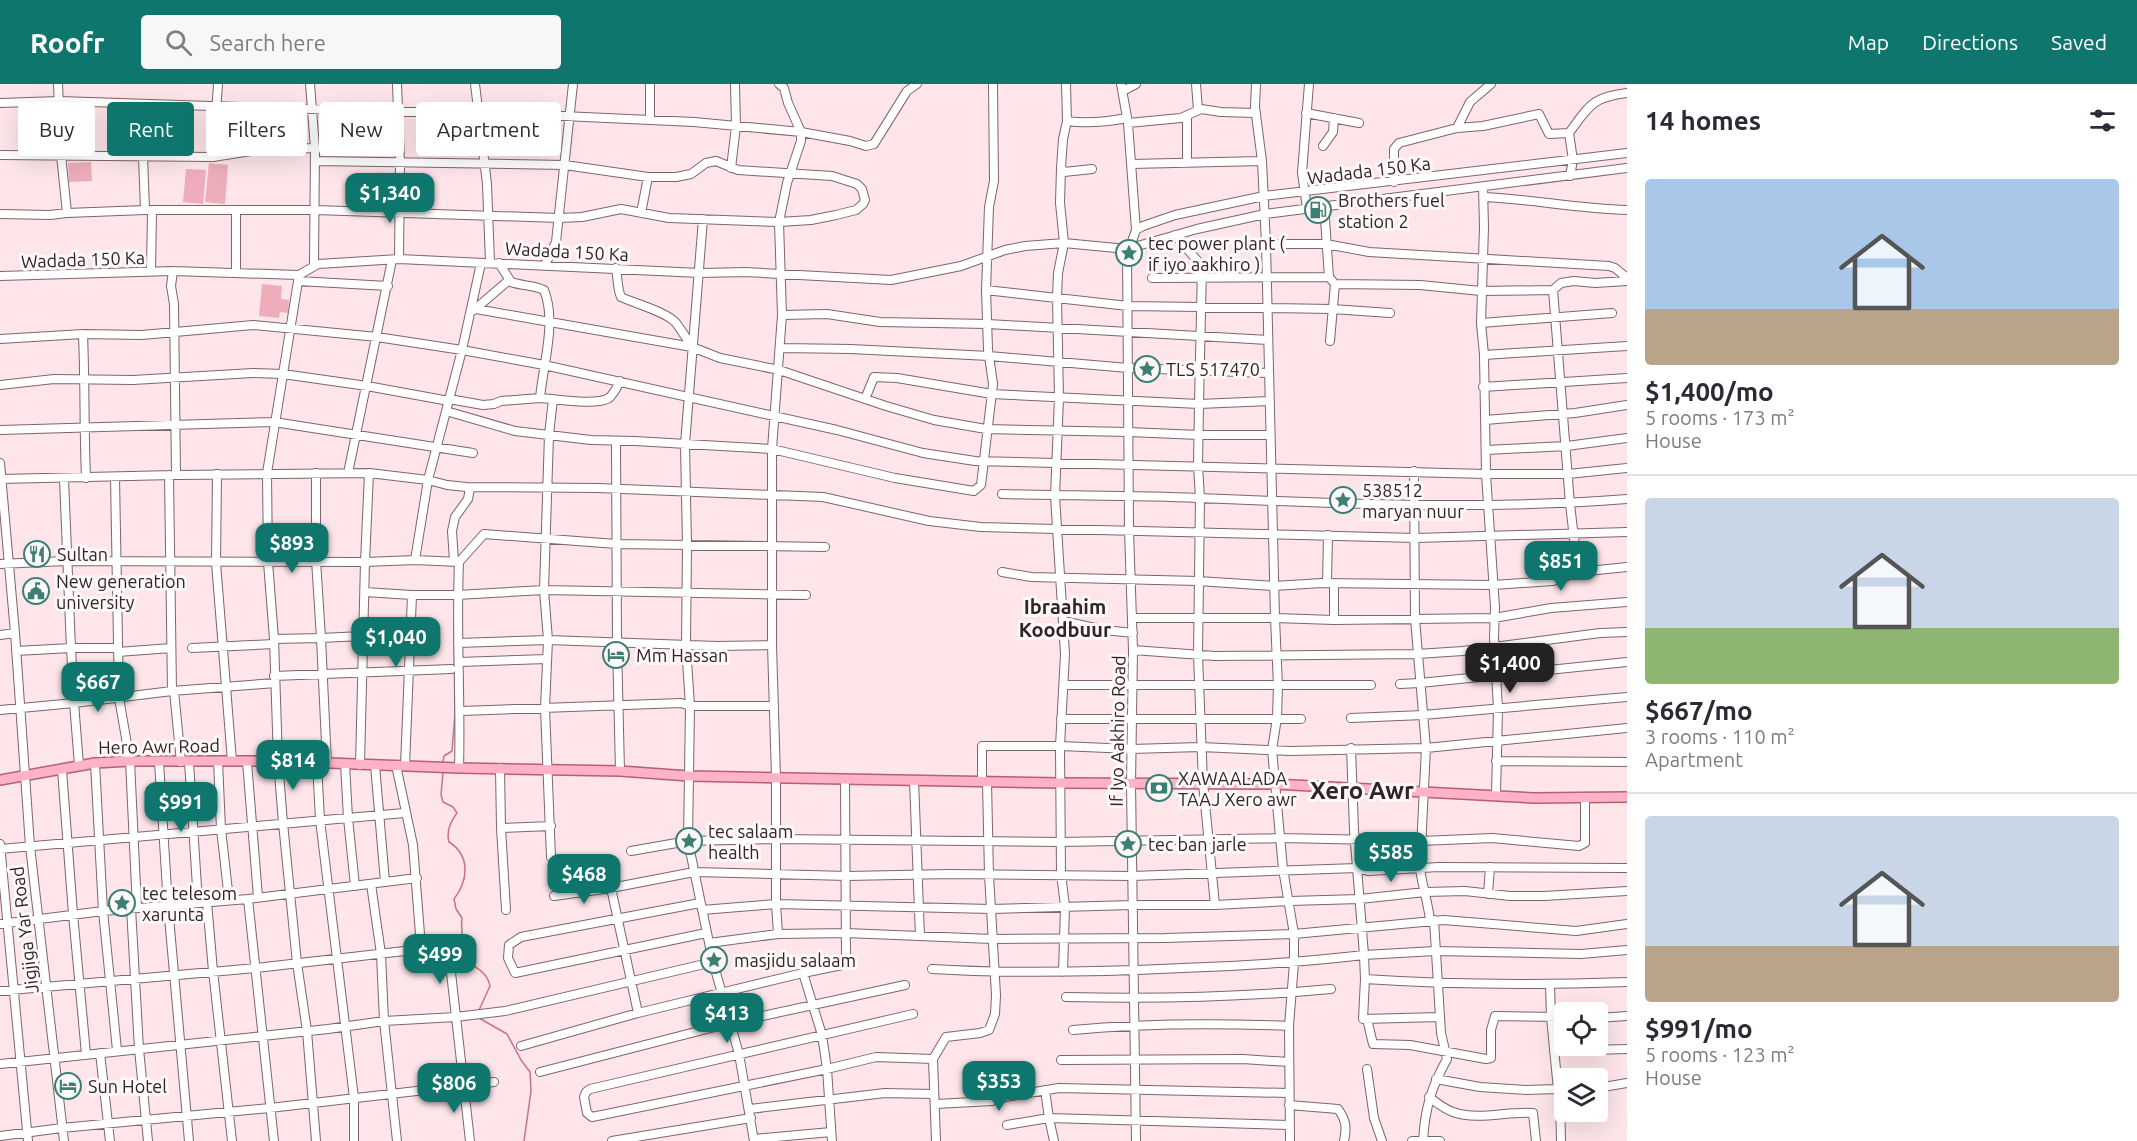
<!DOCTYPE html>
<meta charset="utf-8">
<style>
:root{--surface:#fff;--page:#f7f7f7;--text:#2b2b33;--muted:#7c7c81;--line:#e1e1e2;--accent:#0f766e}
body{margin:0;font-family:Ubuntu,sans-serif;background:var(--page);color:var(--text);height:100vh;display:flex;flex-direction:column;font-size:22px;white-space:nowrap}
*{box-sizing:border-box;margin:0}
p{font-size:20px;color:var(--muted)}
.icon{flex:none;width:33px;height:33px;fill:none;stroke:currentColor;stroke-width:2;stroke-linecap:round;stroke-linejoin:round}
.map{position:relative;flex:1;overflow:hidden}
.drawer{display:flex;flex-direction:column;background:var(--surface);width:510px}
.drawer>*{flex:none}
.banner{position:absolute;left:18px;top:18px;width:570px;height:54px;display:flex;gap:12px}
.buttons{position:absolute;left:1554px;top:918px;display:grid;gap:12px}
.buttons a{display:grid;place-items:center;width:54px;height:54px;border-radius:6px;background:var(--surface);box-shadow:0 6px 24px #0002;font-size:30px}
.price{position:absolute;translate:-50% -51px;padding:0 14px;border-radius:12px;background:var(--accent);color:#fff;font-size:20px;line-height:39px;filter:drop-shadow(0 2px 3px #0008)}
.price::after{content:'';position:absolute;left:50%;top:36px;width:18px;height:14px;margin-left:-9px;background:inherit;clip-path:polygon(0 0,100% 0,50% 100%)}
.price.active{background:#222;color:#fff}
ul{padding:0;list-style:none}
li{display:grid;align-content:center;gap:12px;height:318px;padding:0 18px}
li+li{border-top:2px solid var(--line)}
li span{display:grid;place-items:center;height:186px;border-radius:6px;color:#555}
li>.icon{margin-inline-start:auto}
span .icon{width:108px;height:108px;fill:#fffc;stroke-width:1}
li b{font-size:26px}
h2{display:flex;justify-content:space-between;align-items:center;height:72px;padding:0 18px;font-size:26px}
.tag{padding:0 21px;border-radius:6px;background:var(--surface);box-shadow:0 6px 24px #0002;font-size:21px;line-height:54px}
.tag.active{background:var(--accent);color:#fff}
header{display:flex;align-items:center;gap:36px;box-sizing:border-box;height:84px;padding:0 30px;background:var(--accent);color:#fff}
header strong{font-size:28px}
nav{display:flex;gap:33px;margin-inline-start:auto;font-size:21px}
.search{width:420px;height:54px;background:var(--page);display:flex;align-items:center;gap:15px;box-sizing:border-box;padding:0 21px;border-radius:6px;color:var(--muted);font-size:22px}
main{display:flex;flex:1;min-height:0}
.map>svg:first-child{display:block}
</style>
<header>
<strong>Roofr</strong>
<div class="search"><svg class="icon" aria-label="search" viewBox="0 0 24 24"><circle cx="10" cy="10" r="6"/><path d="M15 15l6 6"/></svg>Search here</div>
<nav><a>Map</a><a>Directions</a><a>Saved</a></nav>
</header>
<main>
<div class="map">
<svg width="1627" height="1057" viewBox="0 0 1627 1057">
<rect width="100%" height="100%" fill="#fde5e9"/>
<!-- green -->
<path fill="#eeadba" d="M91 78 92 97 69 98 68 79Z
M209 79 228 81 225 120 205 118Z
M186 85 206 86 203 120 183 118Z
M262 200 282 202 281 215 289 216 288 229 280 228 279 234 259 232Z"/>
<g fill="none" stroke-linecap="round" stroke-linejoin="round">
<!-- stream -->
<path stroke="#ca7286" stroke-width="1.5" d="M443 678 444 672 452 667 455 630 454 540
M443 688 441 711 443 718 453 723 457 729C450 738 446 747 449 758 471 772 468 797 454 815L456 825 462 834C461 840 462 842 462 848 462 854 459 860 461 867 465 883 486 882 490 902L479 926
M479 934 507 950 521 976 530 988 531 1007 524 1057"/>
<defs>
<path id="minor" d="M58 0 61 71 67 129
M310 0 315 64 314 180
M397 0 400 79 399 175
M475 0 487 100 490 178
M650 0V36
M1066 0 1067 37C1088 40 1106 38 1127 34
M1121 0 1128 39 1136 146
M1196 0 1198 26
M1256 0 1255 23 1262 77 1266 160 1275 534 1278 602 1277 634 1272 666 1283 785 1294 850V879L1289 942 1290 1057
M1123 7 1136 0
M0 19 59 17 398 28H478L694 38 801 48 850 57 866 62 874 60 907 7 917 0
M1306 29 1359 39
M1187 33V79
M1067 37 1063 55 1061 84 1064 88 1092 85
M1128 39 1181 34 1201 25 1221 28 1256 29
M1457 44 1470 18 1491 0
M1323 62 1333 48 1334 34
M0 71 213 73 264 65 315 64
M143 72 145 126
M213 73 218 0
M1131 80 1262 77
M731 84 736 42 735 0
M1061 84 1060 119 1064 159 1058 189 1057 213 1059 314 1055 412 1065 570 1060 662 1061 790 1065 822 1063 888
M1570 92 1573 76 1569 49C1589 22 1592 13 1627 9
M1394 98V65L1399 59 1457 44 1483 42 1539 30 1549 50 1569 49
M1483 103 1484 143 1481 239 1484 271 1486 390 1495 523 1494 554 1498 625 1496 711
M1484 113C1531 115 1579 125 1627 126
M1324 121 1329 193
M1307 124 1302 89 1309 0
M236 126V189
M641 129 648 93
M0 130 50 131 67 129 145 126H315L559 134 582 133 621 125 669 134 779 138 811 136 836 131 856 126 863 120 865 116 862 105 857 100 832 92 738 86 716 77 706 79 691 90 676 93H648L565 81 315 77
M703 135 685 360 687 461 686 561 690 622 688 757 713 878 739 970 754 1057
M1175 151 1202 182 1199 320 1198 382 1200 414 1198 571 1203 699 1215 821
M1266 160H1326L1369 168 1609 182 1615 184 1627 194
M1130 163 1136 146 1143 142 1175 131 1264 112 1627 69
M1127 165 1129 446 1133 566 1131 699 1136 1057
M499 179 511 198C522 202 534 201 544 206 557 237 543 281 540 314 556 315 596 322 609 314 614 310 617 303 620 297
M545 181 556 158 573 0
M616 184C618 194 617 204 621 213 636 220 667 228 676 239 682 247 687 255 692 263
M151 187 152 127
M173 187 171 202 174 220 176 391 369 389 428 396 447 401 466 403 598 404 823 413 929 437 981 443 1416 454 1627 448
M299 191 267 389 268 478 274 555 278 677 283 739 297 879 307 947 316 1057
M0 192 173 187 299 191 318 180 399 175 700 189 746 188 891 196 961 182 1005 166 1025 162 1064 159 1127 165 1197 145 1265 130 1627 84
M1152 194 1329 193 1335 200 1420 201 1481 207 1553 206 1561 199 1574 197 1595 199 1627 197
M298 197 388 202
M986 206 1128 222 1332 225 1390 229
M1553 206 1570 420 1578 488
M476 225 692 263 720 274 779 286 886 322 934 336 986 345 1129 348 1199 351H1270
M474 226 509 196
M782 231 827 230 880 238 988 240 1268 256
M1481 239 1612 229
M83 250C85 298 84 346 86 394
M0 255 83 250 142 251 253 241 377 253 462 266 544 281 837 346 923 369 975 377 1486 390H1568L1627 384
M1330 257 1335 200
M781 264 851 265 989 272 1128 284 1269 289
M1484 271 1627 262
M0 301 54 295 133 296 253 289 283 290 367 302 449 317
M1483 303 1627 294
M449 315 483 321 494 320 501 317 540 314
M553 315 549 351 544 506 806 511
M865 315 874 293 897 294 992 310 1199 320 1270 317
M446 327 515 347 591 356 635 357 772 365 895 394 974 407 981 401 993 300 988 265 986 206 989 123 994 97 993 0
M1485 336 1575 329 1627 321
M0 346 274 338 473 369
M616 358 617 559 620 687
M1486 366 1567 362 1627 354
M0 379 15 549 30 762 64 1057
M1414 387 1415 535 1426 664 1420 784C1422 802 1428 818 1430 836
M316 389V476L321 554 362 552
M348 389 392 176
M369 389 365 478 415 476 428 396 462 266 481 179
M217 390 216 479 232 677
M169 391 172 607
M115 394 119 614 130 677 137 824
M0 395 174 391
M64 395 71 564H118
M1002 410C1068 412 1133 411 1198 414 1341 420 1484 426 1627 415
M415 476 459 478 484 450 616 460 825 463
M454 477 452 447 455 433 468 415 470 404
M459 478C456 547 461 615 459 684
M0 480 66 477 365 478 360 681
M1002 488 1031 493 1198 497 1274 502 1322 499 1493 501 1553 497 1578 488 1627 483
M1327 499 1328 451
M365 508 412 511 405 682
M412 511H457L544 506 548 556 545 624 551 773
M1132 534H1275L1334 536 1494 534 1551 524 1627 518
M1334 536V500
M1063 537 1104 546 1133 549
M0 551 15 549
M274 555 321 554 327 680
M458 559 548 556 717 562 772 561
M192 564 274 560
M1133 566 1215 572 1417 570 1463 567 1600 549 1627 548
M16 567 71 564 74 619 172 607 275 599
M118 568 171 564
M459 578 547 575
M274 592 451 585
M1400 600 1420 599 1627 578
M1064 601H1371
M174 607 181 678
M0 626 74 619 79 681
M461 627 681 619 690 622H774
M1351 634 1423 631 1627 613
M1061 635H1301
M1351 664 1354 746 1364 871 1435 867 1581 870 1627 866
M218 677 221 745 229 816
M1496 677 1627 678
M159 678 168 822 189 1057
M189 678 198 819
M247 678 258 813
M95 679 103 827 117 966
M317 679 320 736 354 1014V1057
M345 680 348 734 355 802
M375 681 385 798
M396 681 413 761 421 863
M500 684 501 744 506 826
M62 686 73 830 86 970
M914 696 920 852
M982 698V662H1060L1131 665 1201 663 1290 667 1426 664 1627 644
M501 744 551 742
M0 760 28 1057
M0 765 404 729
M631 767 688 757 776 755 1060 758 1282 754 1421 757 1492 754 1579 762 1585 759V714
M371 800 381 870 384 937 397 1057
M611 804 638 929
M1488 810 1490 783
M554 812 611 804 694 788 847 792 950 790 1132 792 1357 784 1368 787 1439 783 1627 784
M248 815 274 1057
M207 818 213 887 232 1057
M700 819 521 853 509 861 508 874 515 889 706 849
M131 824 139 965 148 1057
M702 826 776 820V694L772 561V365L782 231 779 138 787 99 801 57V48L788 19 784 4 779 0
M0 840 103 827 248 815 417 794
M778 850 776 820 991 825 1132 821H1215L1290 817 1360 815 1425 808 1465 807 1510 812H1544L1627 807
M709 859 778 850 846 849 992 855 1165 854 1294 850 1444 836 1576 847 1627 840
M932 885C1015 890 1099 888 1182 884 1243 882 1303 878 1364 871L1365 895C1453 901 1539 901 1627 898
M1365 895 1363 935 1440 933
M1550 901 1551 933 1558 1006H1564
M0 907 256 884 448 862 470 1057
M1066 913C1155 915 1244 913 1331 905
M913 930 590 1005 586 1008 584 1013 587 1029 592 1033 827 985 876 973 933 975 936 1057
M1598 934 1627 932
M1367 935 1373 960 1410 961 1486 975 1491 974V946L1495 932 1564 933
M1073 946C1145 939 1216 939 1289 942
M521 962 638 929 803 889
M1554 967 1627 965
M100 969 110 1057
M933 975 946 953 980 949 989 946 995 930 996 911 989 791 987 698
M1061 976 1243 975 1289 978
M0 980 328 945 384 937 456 933 505 927 713 878
M1367 985 1374 1034 1382 1057
M540 988 730 939 905 901
M1436 995 1480 1003 1527 1006 1556 1005 1560 1010 1561 1057
M1598 1004 1627 999
M1429 1013C1437 1019 1444 1025 1453 1028 1478 1037 1507 1027 1533 1029L1536 1057
M936 1020 992 1017 1005 1013 1059 1004 1288 1009
M1289 1021 1338 1025C1346 1036 1347 1043 1344 1057
M750 1025 885 1009 933 1010
M1007 1041 1049 1034 1045 1006
M0 1052 62 1044 270 1024 494 998
M754 1055 831 1048
M612 1057 751 1034
M832 1057 827 985 822 951 803 889 842 881 846 876 845 695
M1054 1057 1049 1034 1290 1041
M1412 1057H1440
M1423 1057C1425 1024 1431 1004 1447 975L1441 949 1434 836"/>
<path id="major" d="M0 696 95 679 130 677H278L459 684 620 687 689 692 1060 699 1274 700 1534 714 1627 713"/>
</defs>
<!-- minor casing -->
<use href="#minor" stroke="#7e656a" stroke-width="10"/>
<!-- major casing -->
<use href="#major" stroke="#b56074" stroke-width="12"/>
<!-- minor -->
<use href="#minor" stroke="#fff" stroke-width="8"/>
<!-- major -->
<use href="#major" stroke="#feb2c5" stroke-width="9"/>
</g>
<!-- icons -->
<defs>
<symbol id="fuel-ring" viewBox="-11 -11 22 22"><circle r="9.5" fill="#fef8f9" stroke="#3c8075" stroke-width="1.5"/><path d="M-5.5-6h7V0h2V4h1.3V-2.5L3-4.5l.8-.8L6-3V5H2.5V1h-1V6h-7ZM-4.2-4.7v3.2H.2V-4.7Z" fill="#3c8075"/></symbol>
<symbol id="sight-ring" viewBox="-11 -11 22 22"><circle r="9.5" fill="#fef8f9" stroke="#3c8075" stroke-width="1.5"/><path d="M0-6L1.8-2.2L6-1.7L2.9 1.2L3.7 5.4L0 3.3L-3.7 5.4L-2.9 1.2L-6-1.7L-1.8-2.2Z" fill="#3c8075"/></symbol>
<symbol id="restaurant-ring" viewBox="-11 -11 22 22"><circle r="9.5" fill="#fef8f9" stroke="#3c8075" stroke-width="1.5"/><path d="M-5-6h1v4h1v-4h1v4h1v-4h1v5L-1.5 .5V6h-2V.5L-5-1ZM5-6V6H3V1.5H1.5Q1.5-4 5-6Z" fill="#3c8075"/></symbol>
<symbol id="civic-ring" viewBox="-11 -11 22 22"><circle r="9.5" fill="#fef8f9" stroke="#3c8075" stroke-width="1.5"/><path d="M-.6-6.5H3V-4.5H.6V-3L4-1V1h2V6H-6V1h2V-1L-.6-3ZM-1.2 2.5V6h2.4V2.5Z" fill="#3c8075"/></symbol>
<symbol id="hotel-ring" viewBox="-11 -11 22 22"><circle r="9.5" fill="#fef8f9" stroke="#3c8075" stroke-width="1.5"/><path d="M-6-4.5h1.5V1H6V5H4.5V3h-9V5H-6ZM-4 0a1.8 1.8 0 1 1 3.6 0ZM.5 0V-2.5h3Q6-2.5 6 0Z" fill="#3c8075"/></symbol>
<symbol id="bank-ring" viewBox="-11 -11 22 22"><circle r="9.5" fill="#fef8f9" stroke="#3c8075" stroke-width="1.5"/><path d="M-6-4H6V4H-6ZM0-2.3a2.3 2.3 0 1 0 0 4.6a2.3 2.3 0 1 0 0-4.6Z" fill="#3c8075"/></symbol>
</defs>
<g fill-rule="evenodd">
<use href="#fuel-ring" x="1303" y="111" width="30" height="30"/>
<use href="#sight-ring" x="1114" y="154" width="30" height="30"/>
<use href="#sight-ring" x="1132" y="270" width="30" height="30"/>
<use href="#sight-ring" x="1328" y="401" width="30" height="30"/>
<use href="#restaurant-ring" x="22" y="455" width="30" height="30"/>
<use href="#civic-ring" x="21" y="492" width="30" height="30"/>
<use href="#hotel-ring" x="601" y="556" width="30" height="30"/>
<use href="#bank-ring" x="1144" y="689" width="30" height="30"/>
<use href="#sight-ring" x="674" y="742" width="30" height="30"/>
<use href="#sight-ring" x="1113" y="745" width="30" height="30"/>
<use href="#sight-ring" x="107" y="804" width="30" height="30"/>
<use href="#sight-ring" x="699" y="861" width="30" height="30"/>
<use href="#hotel-ring" x="53" y="987" width="30" height="30"/>
</g>
<g text-anchor="middle" dominant-baseline="central" stroke-width="6" stroke-linejoin="round" paint-order="stroke">
<!-- street labels -->
<g font-size="18" fill="#2f2526" stroke="#fef8f9">
<text transform="translate(1369 86) rotate(-7)">Wadada 150 Ka</text>
<text transform="translate(567 167) rotate(3)">Wadada 150 Ka</text>
<text transform="translate(83 175) rotate(-2)">Wadada 150 Ka</text>
<text transform="translate(1117 647) rotate(-89)">If Iyo Aakhiro Road</text>
<text transform="translate(159 662) rotate(-1)">Hero Awr Road</text>
<text transform="translate(24 846) rotate(-97)">Jigjiga Yar Road</text>
</g>
<!-- poi labels -->
<g font-size="18" fill="#2f2526" stroke="#fef8f9" text-anchor="start">
<text x="1338" y="116">Brothers fuel<tspan x="1338" dy="21">station 2</tspan></text>
<text x="1148" y="159">tec power plant (<tspan x="1148" dy="21">if iyo aakhiro )</tspan></text>
<text x="1166" y="285">TLS 517470</text>
<text x="1362" y="406">538512<tspan x="1362" dy="21">maryan nuur</tspan></text>
<text x="57" y="470">Sultan</text>
<text x="56" y="497">New generation<tspan x="56" dy="21">university</tspan></text>
<text x="636" y="571">Mm Hassan</text>
<text x="1178" y="694">XAWAALADA<tspan x="1178" dy="21">TAAJ Xero awr</tspan></text>
<text x="708" y="747">tec salaam<tspan x="708" dy="21">health</tspan></text>
<text x="1148" y="760">tec ban jarle</text>
<text x="142" y="809">tec telesom<tspan x="142" dy="21">xarunta</tspan></text>
<text x="734" y="876">masjidu salaam</text>
<text x="88" y="1002">Sun Hotel</text>
</g>
<!-- neighbourhood labels -->
<g font-size="20" font-weight="bold" fill="#2f2526" stroke="#fef8f9">
<text x="1065" y="522">Ibraahim<tspan x="1065" dy="23">Koodbuur</tspan></text>
</g>
<!-- district labels -->
<g font-size="24" font-weight="bold" fill="#2f2526" stroke="#fef8f9">
<text x="1362" y="706">Xero Awr</text>
</g>
</g>
</svg>
<div class="buttons">
<a><svg class="icon" aria-label="locate" viewBox="0 0 24 24"><circle cx="12" cy="12" r="6"/><path d="M12 2v4M12 18v4M2 12h4M18 12h4"/></svg></a>
<a><svg class="icon" aria-label="layers" viewBox="0 0 24 24"><path d="M12 4l9 5-9 5-9-5zM3 14l9 5 9-5"/></svg></a>
</div>
<b class="price" style="left:390px;top:140px">$1,340</b>
<b class="price" style="left:292px;top:490px">$893</b>
<b class="price" style="left:1561px;top:508px">$851</b>
<b class="price" style="left:396px;top:584px">$1,040</b>
<b class="price active" style="left:1510px;top:610px">$1,400</b>
<b class="price" style="left:98px;top:629px">$667</b>
<b class="price" style="left:293px;top:707px">$814</b>
<b class="price" style="left:181px;top:749px">$991</b>
<b class="price" style="left:1391px;top:799px">$585</b>
<b class="price" style="left:584px;top:821px">$468</b>
<b class="price" style="left:440px;top:901px">$499</b>
<b class="price" style="left:727px;top:960px">$413</b>
<b class="price" style="left:999px;top:1028px">$353</b>
<b class="price" style="left:454px;top:1030px">$806</b>
<div class="banner">
<a class="tag">Buy</a>
<a class="tag active">Rent</a>
<a class="tag">Filters</a>
<a class="tag">New</a>
<a class="tag">Apartment</a>
</div>
</div>
<section class="drawer">
<h2>14 homes<svg class="icon" aria-label="filters" viewBox="0 0 24 24"><path d="M4 7h16M4 17h16"/><circle cx="9" cy="7" r="2"/><circle cx="15" cy="17" r="2"/></svg></h2>
<ul>
<li><span style="background:linear-gradient(#a9c7e8 70%,#b9a48a 0)"><svg class="icon" aria-label="home" viewBox="0 0 24 24"><path d="M3 11l9-7 9 7M6 9v11h12V9"/></svg></span><div><b>$1,400/mo</b><p>5 rooms · 173 m²</p><p>House</p></div></li>
<li><span style="background:linear-gradient(#c9d6e8 70%,#8fb573 0)"><svg class="icon" aria-label="home" viewBox="0 0 24 24"><path d="M3 11l9-7 9 7M6 9v11h12V9"/></svg></span><div><b>$667/mo</b><p>3 rooms · 110 m²</p><p>Apartment</p></div></li>
<li><span style="background:linear-gradient(#c9d6e8 70%,#b9a48a 0)"><svg class="icon" aria-label="home" viewBox="0 0 24 24"><path d="M3 11l9-7 9 7M6 9v11h12V9"/></svg></span><div><b>$991/mo</b><p>5 rooms · 123 m²</p><p>House</p></div></li>
</ul>
</section>
</main>
